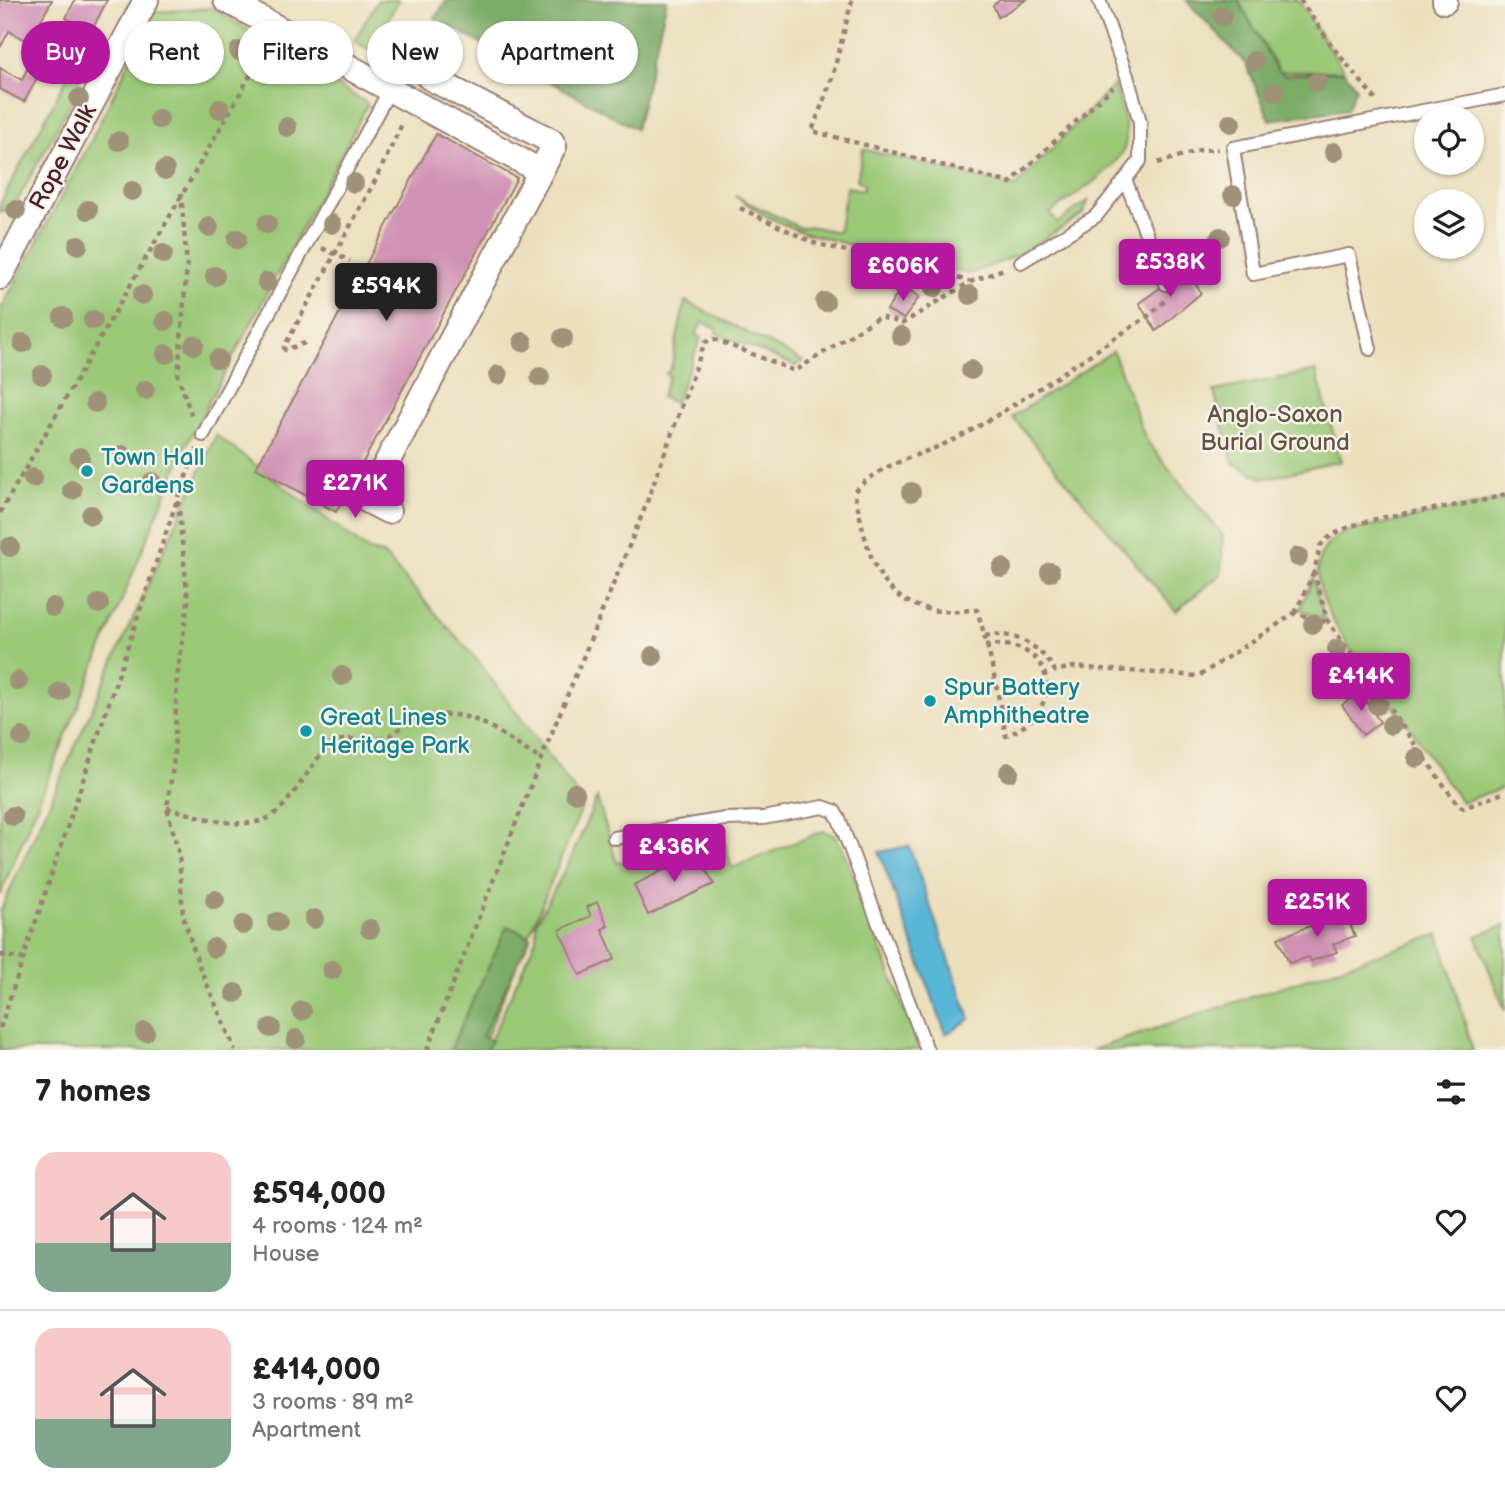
<!DOCTYPE html>
<meta charset="utf-8">
<style>
:root{--surface:#fff;--page:#f2f2f2;--text:#222;--muted:#767676;--line:#e0e0e0;--accent:#b5179e}
body{margin:0;font-family:"Balsamiq Sans",sans-serif;background:var(--page);color:var(--text);height:100vh;display:flex;flex-direction:column;font-size:26px;white-space:nowrap}
*{box-sizing:border-box;margin:0}
p{font-size:23px;color:var(--muted)}
.icon{flex:none;width:38px;height:38px;fill:none;stroke:currentColor;stroke-width:2;stroke-linecap:round;stroke-linejoin:round}
.map{position:relative;height:1050px;overflow:hidden}
.sheet{display:flex;flex-direction:column;background:var(--surface);flex:1}
.sheet>*{flex:none}
.banner{position:absolute;left:21px;top:21px;width:700px;height:63px;display:flex;gap:14px}
.buttons{position:absolute;left:1414px;top:105px;display:grid;gap:14px}
.buttons a{display:grid;place-items:center;width:70px;height:70px;border-radius:50%;background:var(--surface);box-shadow:0 2px 5px #0004;font-size:35px}
.price{position:absolute;translate:-50% -60px;padding:0 16px;border-radius:7px;background:var(--accent);color:#fff;font-size:23px;line-height:46px;filter:drop-shadow(0 2px 4px #0008)}
.price::after{content:'';position:absolute;left:50%;top:42px;width:21px;height:16px;margin-left:-10px;background:inherit;clip-path:polygon(0 0,100% 0,50% 100%)}
.price.on{background:#222;color:#fff}
ul{padding:0;list-style:none}
li{display:flex;align-items:center;gap:21px;height:175px;padding:0 35px}
li+li{border-top:2px solid var(--line)}
li span{display:grid;place-items:center;flex:none;width:196px;height:140px;border-radius:21px;color:#555}
li>.icon{margin-inline-start:auto}
span .icon{width:84px;height:84px;fill:#fffc;stroke-width:1}
li b{font-size:30px}
h2{display:flex;justify-content:space-between;align-items:center;height:84px;padding:0 35px;font-size:30px}
.chip{padding:0 24px;border-radius:32px;background:var(--surface);box-shadow:0 2px 5px #0004;font-size:24px;line-height:63px}
.chip.on{background:var(--accent);color:#fff}
.map>svg:first-child{display:block}
</style>
<div class="map">
<svg width="1505" height="1050" viewBox="0 0 1505 1050">
<rect width="100%" height="100%" fill="#f7f3e8"/>
<filter id="ink" filterUnits="userSpaceOnUse"><feTurbulence type="fractalNoise" baseFrequency=".0143" numOctaves="2"/><feDisplacementMap in="SourceGraphic" scale="14" xChannelSelector="R" yChannelSelector="G"/><feConvolveMatrix kernelMatrix="1 2 1 2 8 2 1 2 1" color-interpolation-filters="sRGB"/></filter>
<filter id="wash" filterUnits="userSpaceOnUse"><feTurbulence type="fractalNoise" baseFrequency=".00686" numOctaves="4" result="noise"/><feDisplacementMap in="SourceGraphic" scale="28" xChannelSelector="R" yChannelSelector="G"/><feGaussianBlur stdDeviation="1.57" result="paint"/><feColorMatrix in="noise" values="0 0 0 0 0 0 0 0 0 0 0 0 0 0 0 0 0 1.4 0 .05"/><feComposite in="paint" operator="in"/></filter>
<g filter="url(#wash)">
<rect width="100%" height="100%" fill="#ebdfbc"/>
<!-- green -->
<path fill="#9ac876" stroke="#727450" stroke-width="2" d="M378 0H399L370 50 354 41Z
M1238 0H1298L1344 71 1279 72Z
M212 8 368 104 185 447 0 895V311L91 141 153 12Z
M77 59 81 75 71 102 14 207 0 212V204Z
M1114 85C1120 104 1131 130 1124 149 1116 170 1068 199 1050 213L1057 223 1088 201 1083 214 1020 254 970 274 912 262 799 231 767 217 735 196 801 228 809 226 838 232 847 187 863 190 864 184 857 180 863 149 1015 187Z
M685 301 803 361 796 366 716 333 717 328 702 322 696 335 701 338 675 403 661 397 669 376 666 374 671 367Z
M1113 351 1146 440 1223 536 1221 574 1176 611 1012 417Z
M1316 371 1341 461 1264 479 1233 463 1214 391Z
M216 435 369 551 383 554 477 660 584 803 481 1050H0V912Z
M1505 499V787L1462 802C1440 776 1423 745 1403 718 1375 681 1265 562 1349 531Z
M1313 578 1325 620H1324L1300 609Z
M597 798 617 863 723 838 732 868 823 831 835 835 842 847 920 1050H486L536 939V922L568 865Z
M1505 925V1011L1476 936Z
M1439 934 1473 1050H1092Z"/>
<!-- forest -->
<path fill="#7bac67" stroke="#626649" stroke-width="2" d="M447 0H667L636 129 435 18Z
M1186 0H1238L1277 70 1284 75 1344 71 1356 88 1347 109 1270 120 1246 64Z
M507 926 531 937 482 1036 491 1041 486 1050H450Z"/>
<!-- water -->
<path fill="#59b6d7" stroke="#526a81" stroke-width="2" d="M909 846 970 1019 946 1034 879 852Z"/>
<g id="blocks">
<!-- building -->
<path fill="#d091b4" d="M0 0H52L29 42 9 31 0 48Z
M75 0H107L91 32 66 18Z
M1000 0H1026L998 17 993 5Z
M0 68 22 80 27 69 39 75 24 102 0 89Z
M436 134 517 178 336 512 256 468Z
M1187 269 1201 293 1156 331 1139 303Z
M903 285 919 297 904 319 887 310Z
M1359 692 1380 722 1363 735 1342 705Z
M697 853 714 884 648 915 634 885Z
M597 902 608 926 602 929 615 959 580 975 559 930 591 916 587 907Z
M1345 913 1355 936 1333 944 1337 952 1311 961 1309 957 1289 963 1278 938Z"/>
</g>
</g>
<g filter="url(#ink)">
<use href="#blocks" fill-opacity="0" stroke="#9a7f74" stroke-width="2"/>
<g fill="none" stroke-linecap="round" stroke-linejoin="round">
<defs>
<path id="service" d="M1126 182 1166 284
M1021 262 1096 216 1140 161V122L1127 76 1099 0
M1370 349 1349 255 1253 274 1233 148 1505 95
M203 435 389 91
M614 838 725 819 763 818 823 807 834 811 839 819 927 1050"/>
<path id="minor" d="M226 0 540 171
M1445 0V1
M0 277 146 0
M343 488 388 511
M367 500 554 146 551 141 429 77"/>
</defs>
<!-- service casing -->
<use href="#service" stroke="#9a7f74" stroke-width="16"/>
<!-- minor casing -->
<use href="#minor" stroke="#9a7f74" stroke-width="28"/>
<!-- path -->
<path stroke="#9a7f74" stroke-width="4.5" stroke-dasharray="5 5" stroke-linecap="butt" d="M852 0 832 78 812 131 1010 183 1113 87
M1300 0 1335 50 1378 102
M1158 163 1200 150 1218 149
M181 193 187 265 178 376 192 417
M740 208 814 243 969 281
M322 248 350 261
M305 343 285 350 284 347 376 179 403 122
M1505 494C1459 512 1348 510 1320 546L1314 572 1327 620 1458 805 1464 808 1505 792
M178 501 188 601 177 678 174 759 167 808 179 854 183 916 198 963 235 1050
M0 513 266 48
M1295 613 1314 572
M985 636C1014 630 1041 646 1055 671L1073 667 1199 676 1295 613 1329 623
M985 645C1054 637 1071 708 1006 736 998 693 990 651 977 610 963 610 947 613 933 610 871 599 867 542 854 492 884 459 929 455 967 433 1028 398 1088 355 1147 317L1165 301
M167 808C197 815 236 831 266 819 288 810 307 769 324 751 342 731 362 744 383 738 397 734 406 721 421 718 478 705 495 734 541 759
M0 955 24 959
M0 1028 178 497 197 449
M427 1050 541 759 644 510 705 342 714 339 795 371 879 317 903 323 970 282 1004 269"/>
<!-- service -->
<use href="#service" stroke="#fff" stroke-width="12"/>
<!-- minor -->
<use href="#minor" stroke="#fff" stroke-width="24"/>
</g>
<!-- trees -->
<g fill="#a09179">
<circle cx="1222" cy="16" r="10"/>
<circle cx="436" cy="35" r="10"/>
<circle cx="196" cy="36" r="10"/>
<circle cx="165" cy="45" r="10"/>
<circle cx="239" cy="51" r="10"/>
<circle cx="1254" cy="61" r="10"/>
<circle cx="1317" cy="82" r="10"/>
<circle cx="1275" cy="92" r="10"/>
<circle cx="79" cy="99" r="10"/>
<circle cx="220" cy="109" r="10"/>
<circle cx="159" cy="119" r="10"/>
<circle cx="1231" cy="123" r="10"/>
<circle cx="287" cy="127" r="10"/>
<circle cx="119" cy="141" r="10"/>
<circle cx="1334" cy="152" r="10"/>
<circle cx="165" cy="170" r="10"/>
<circle cx="354" cy="183" r="10"/>
<circle cx="132" cy="191" r="10"/>
<circle cx="1233" cy="195" r="10"/>
<circle cx="16" cy="210" r="10"/>
<circle cx="88" cy="210" r="10"/>
<circle cx="267" cy="224" r="10"/>
<circle cx="332" cy="224" r="10"/>
<circle cx="209" cy="227" r="10"/>
<circle cx="1220" cy="237" r="10"/>
<circle cx="237" cy="239" r="10"/>
<circle cx="78" cy="245" r="10"/>
<circle cx="163" cy="254" r="10"/>
<circle cx="1131" cy="259" r="10"/>
<circle cx="215" cy="276" r="10"/>
<circle cx="267" cy="282" r="10"/>
<circle cx="934" cy="288" r="10"/>
<circle cx="142" cy="295" r="10"/>
<circle cx="970" cy="295" r="10"/>
<circle cx="825" cy="302" r="10"/>
<circle cx="63" cy="317" r="10"/>
<circle cx="93" cy="320" r="10"/>
<circle cx="165" cy="321" r="10"/>
<circle cx="901" cy="336" r="10"/>
<circle cx="563" cy="338" r="10"/>
<circle cx="523" cy="342" r="10"/>
<circle cx="23" cy="343" r="10"/>
<circle cx="194" cy="345" r="10"/>
<circle cx="166" cy="354" r="10"/>
<circle cx="218" cy="359" r="10"/>
<circle cx="971" cy="370" r="10"/>
<circle cx="42" cy="375" r="10"/>
<circle cx="498" cy="375" r="10"/>
<circle cx="540" cy="377" r="10"/>
<circle cx="145" cy="390" r="10"/>
<circle cx="95" cy="403" r="10"/>
<circle cx="122" cy="455" r="10"/>
<circle cx="80" cy="457" r="10"/>
<circle cx="33" cy="478" r="10"/>
<circle cx="152" cy="482" r="10"/>
<circle cx="72" cy="490" r="10"/>
<circle cx="911" cy="492" r="10"/>
<circle cx="91" cy="515" r="10"/>
<circle cx="10" cy="547" r="10"/>
<circle cx="1298" cy="557" r="10"/>
<circle cx="1002" cy="568" r="10"/>
<circle cx="1050" cy="572" r="10"/>
<circle cx="99" cy="604" r="10"/>
<circle cx="53" cy="607" r="10"/>
<circle cx="1313" cy="624" r="10"/>
<circle cx="1337" cy="649" r="10"/>
<circle cx="653" cy="656" r="10"/>
<circle cx="342" cy="676" r="10"/>
<circle cx="18" cy="681" r="10"/>
<circle cx="60" cy="692" r="10"/>
<circle cx="1377" cy="705" r="10"/>
<circle cx="1391" cy="725" r="10"/>
<circle cx="22" cy="737" r="10"/>
<circle cx="1417" cy="758" r="10"/>
<circle cx="1009" cy="772" r="10"/>
<circle cx="575" cy="793" r="10"/>
<circle cx="13" cy="816" r="10"/>
<circle cx="215" cy="900" r="10"/>
<circle cx="314" cy="919" r="10"/>
<circle cx="277" cy="922" r="10"/>
<circle cx="243" cy="925" r="10"/>
<circle cx="370" cy="929" r="10"/>
<circle cx="214" cy="948" r="10"/>
<circle cx="332" cy="970" r="10"/>
<circle cx="235" cy="993" r="10"/>
<circle cx="302" cy="1011" r="10"/>
<circle cx="271" cy="1028" r="10"/>
<circle cx="145" cy="1032" r="10"/>
<circle cx="296" cy="1039" r="10"/>
</g>
</g>
<!-- markers -->
<g fill="#0f9aa8" stroke="#f7f3e8" stroke-width="2.5">
<circle cx="87" cy="471" r="7"/>
<circle cx="930" cy="701" r="7"/>
<circle cx="306" cy="731" r="7"/>
</g>
<g text-anchor="middle" dominant-baseline="central" stroke-width="5" stroke-linejoin="round" paint-order="stroke">
<!-- street labels -->
<g font-size="24" fill="#4a1f2b" stroke="#f7f3e8">
<text transform="translate(63 157) rotate(-62)">Rope Walk</text>
</g>
<!-- park labels -->
<g font-size="24" fill="#625242" stroke="#f7f3e8">
<text x="1275" y="414">Anglo-Saxon<tspan x="1275" dy="28">Burial Ground</tspan></text>
</g>
<!-- culture labels -->
<g font-size="24" fill="#0d838f" stroke="#f7f3e8" text-anchor="start">
<text x="101" y="457">Town Hall<tspan x="101" dy="28">Gardens</tspan></text>
<text x="944" y="687">Spur Battery<tspan x="944" dy="28">Amphitheatre</tspan></text>
<text x="320" y="717">Great Lines<tspan x="320" dy="28">Heritage Park</tspan></text>
</g>
</g>
</svg>
<div class="buttons">
<a><svg class="icon" aria-label="locate" viewBox="0 0 24 24"><circle cx="12" cy="12" r="6"/><path d="M12 2v4M12 18v4M2 12h4M18 12h4"/></svg></a>
<a><svg class="icon" aria-label="layers" viewBox="0 0 24 24"><path d="M12 4l9 5-9 5-9-5zM3 14l9 5 9-5"/></svg></a>
</div>
<b class="price" style="left:1170px;top:299px">£538K</b>
<b class="price" style="left:903px;top:303px">£606K</b>
<b class="price on" style="left:386px;top:323px">£594K</b>
<b class="price" style="left:355px;top:520px">£271K</b>
<b class="price" style="left:1361px;top:713px">£414K</b>
<b class="price" style="left:674px;top:884px">£436K</b>
<b class="price" style="left:1317px;top:939px">£251K</b>
<div class="banner">
<a class="chip on">Buy</a>
<a class="chip">Rent</a>
<a class="chip">Filters</a>
<a class="chip">New</a>
<a class="chip">Apartment</a>
</div>
</div>
<section class="sheet">
<h2>7 homes<svg class="icon" aria-label="filters" viewBox="0 0 24 24"><path d="M4 7h16M4 17h16"/><circle cx="9" cy="7" r="2"/><circle cx="15" cy="17" r="2"/></svg></h2>
<ul>
<li><span style="background:linear-gradient(#f6c9c9 65%,#7fa58c 0)"><svg class="icon" aria-label="home" viewBox="0 0 24 24"><path d="M3 11l9-7 9 7M6 9v11h12V9"/></svg></span><div><b>£594,000</b><p>4 rooms · 124 m²</p><p>House</p></div><svg class="icon" aria-label="heart" viewBox="0 0 24 24"><path d="M12 20l-8-8c-3-5 5-10 8-4 3-6 11-1 8 4z"/></svg></li>
<li><span style="background:linear-gradient(#f6c9c9 65%,#7fa58c 0)"><svg class="icon" aria-label="home" viewBox="0 0 24 24"><path d="M3 11l9-7 9 7M6 9v11h12V9"/></svg></span><div><b>£414,000</b><p>3 rooms · 89 m²</p><p>Apartment</p></div><svg class="icon" aria-label="heart" viewBox="0 0 24 24"><path d="M12 20l-8-8c-3-5 5-10 8-4 3-6 11-1 8 4z"/></svg></li>
</ul>
</section>
